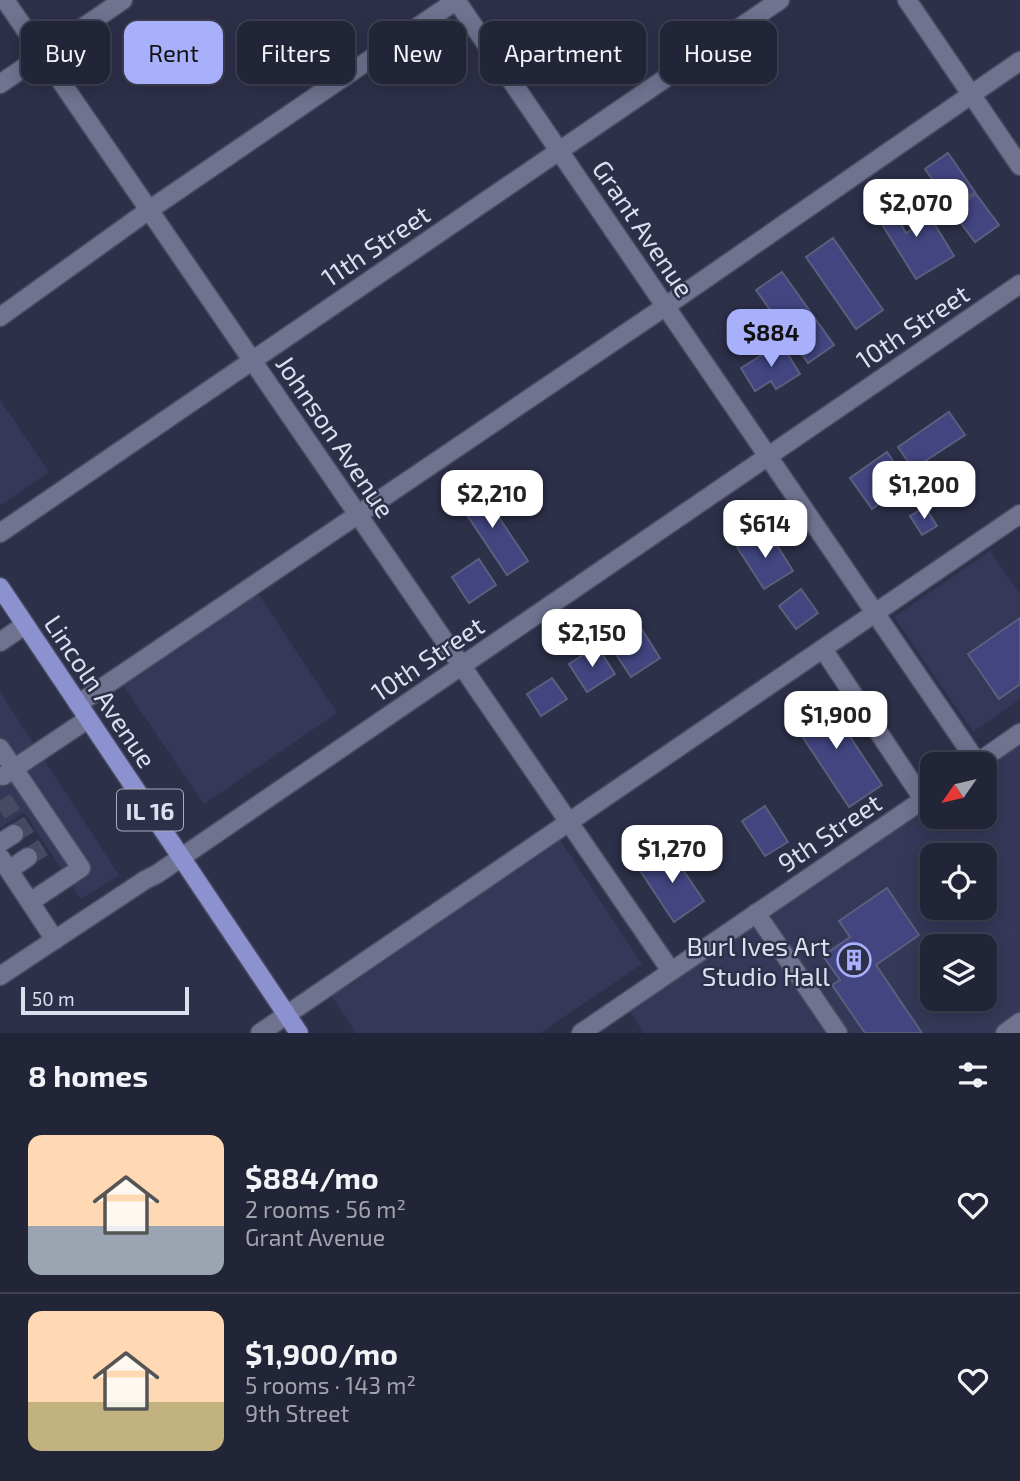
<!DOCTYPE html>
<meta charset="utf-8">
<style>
:root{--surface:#222437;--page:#2e3042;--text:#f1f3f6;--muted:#a2a4ad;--line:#3f4152;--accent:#a8b0fc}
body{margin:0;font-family:"Exo 2",sans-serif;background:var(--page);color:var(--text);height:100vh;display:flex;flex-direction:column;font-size:26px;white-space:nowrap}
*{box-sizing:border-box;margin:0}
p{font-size:23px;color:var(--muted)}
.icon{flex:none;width:38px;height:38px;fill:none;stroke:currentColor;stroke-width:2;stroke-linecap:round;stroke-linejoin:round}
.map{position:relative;height:1033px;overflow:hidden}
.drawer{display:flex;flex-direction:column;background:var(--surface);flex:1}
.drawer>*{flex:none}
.hud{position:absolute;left:21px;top:21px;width:978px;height:63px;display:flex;gap:14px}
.needle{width:46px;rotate:236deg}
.tools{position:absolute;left:920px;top:752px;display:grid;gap:14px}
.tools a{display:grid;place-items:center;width:77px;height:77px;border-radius:14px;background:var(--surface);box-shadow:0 4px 18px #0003,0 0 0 2px var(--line);font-size:35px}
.scale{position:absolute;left:21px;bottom:18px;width:168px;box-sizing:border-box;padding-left:7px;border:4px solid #dcdfef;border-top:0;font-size:19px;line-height:24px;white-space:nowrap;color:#dcdfef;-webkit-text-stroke:5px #2d3049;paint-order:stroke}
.price{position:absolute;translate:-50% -60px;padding:0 16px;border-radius:14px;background:#fff;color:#222;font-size:23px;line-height:46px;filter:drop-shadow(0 2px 4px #0008)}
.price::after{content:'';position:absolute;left:50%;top:42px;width:21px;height:16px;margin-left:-10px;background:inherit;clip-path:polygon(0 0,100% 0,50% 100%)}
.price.active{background:var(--accent);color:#111}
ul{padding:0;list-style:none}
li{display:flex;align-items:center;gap:21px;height:175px;padding:0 28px}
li+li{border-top:2px solid var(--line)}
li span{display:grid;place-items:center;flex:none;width:196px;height:140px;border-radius:14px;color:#555}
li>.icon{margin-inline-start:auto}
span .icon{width:84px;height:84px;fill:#fffc;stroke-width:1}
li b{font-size:30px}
h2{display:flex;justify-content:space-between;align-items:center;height:84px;padding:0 28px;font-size:30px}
.tag{padding:0 24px;border-radius:14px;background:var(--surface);box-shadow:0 4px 18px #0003,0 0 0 2px var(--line);font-size:24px;line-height:63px}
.tag.active{background:var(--accent);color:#111}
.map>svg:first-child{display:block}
</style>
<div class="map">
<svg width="1020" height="1033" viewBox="0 0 1020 1033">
<rect width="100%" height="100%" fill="#2d3049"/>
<!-- built -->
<path fill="#353858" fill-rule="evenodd" d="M0 400 49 472 1 505 0 504Z
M990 551 1020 594V699L973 732 894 617Z
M257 592 337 713 204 804 120 681Z
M0 692 119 875 81 899 24 812 0 828Z
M1020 744V1033H644L628 1009 754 927 933 804V817H985V768ZM933 856H985V908H933ZM933 947H985V999H933Z
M559 838 642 964 540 1033H356L331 995Z"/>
<!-- building -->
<path fill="#424580" stroke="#5b5f7b" stroke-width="2" d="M948 153 975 192 952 208 925 169Z
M900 189 914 212 899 221 906 233 931 218 954 256 916 279 883 226 896 218 884 198Z
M976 194 999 225 975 242 952 211Z
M833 238 883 310 856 329 806 257Z
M782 272 834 345 808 363 756 290Z
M781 343 800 374 776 389 771 381 755 391 741 368Z
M949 412 965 435 913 469 898 447Z
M887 452 908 483 872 509 850 478Z
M478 486 528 561 507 575 457 500Z
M925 507 937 526 922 535 910 516Z
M770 534 793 571 764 589 737 547 754 537 757 542Z
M479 559 496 585 469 603 452 577Z
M801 589 818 613 796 629 779 606Z
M1020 618V684L999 699 968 654Z
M636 620 660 658 631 677 606 639Z
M597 646 615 674 587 692 569 664Z
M552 678 567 699 541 716 527 694Z
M823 696 882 785 849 807 790 718Z
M765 806 788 842 765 856 742 821Z
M669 849 704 901 674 922 639 869Z
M887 888 919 935 876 965 922 1033H865L832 985 840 980 823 956 850 937 839 921Z"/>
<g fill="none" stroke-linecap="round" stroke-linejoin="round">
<!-- minor-tunnel -->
<path stroke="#474a62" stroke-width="18" stroke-dasharray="18 9" stroke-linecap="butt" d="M0 811 17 800
M14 834 34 821
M28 857 50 843"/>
<defs>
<path id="minor" d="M5 0 671 971
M456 0 977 762
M907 0 1020 166
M0 84 123 0
M0 317 149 210 457 0
M0 533 780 0
M0 642 25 625
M823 649 923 799
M78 704 666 306 1020 61
M0 748 81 868 30 902
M974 765 1020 733
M3 776 88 719
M0 843 14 834
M0 857 55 940
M9 870 28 857
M756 913 838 1033
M0 976 145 880 157 874 1020 284
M260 1033 1020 514
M581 1033 933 793
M1005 1033 1020 1022"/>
<path id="major" d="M0 587 299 1033"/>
</defs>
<!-- minor casing -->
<use href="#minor" stroke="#494b60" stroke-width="21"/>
<!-- major casing -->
<use href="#major" stroke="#494b60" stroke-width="21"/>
<!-- minor -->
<use href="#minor" stroke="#6f7390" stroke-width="18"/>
<!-- major -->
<use href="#major" stroke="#8c92d0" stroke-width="18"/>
</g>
<!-- icons -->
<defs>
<symbol id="building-ring" viewBox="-11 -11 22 22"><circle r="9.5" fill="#2d3049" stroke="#a8b0fc" stroke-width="1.5"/><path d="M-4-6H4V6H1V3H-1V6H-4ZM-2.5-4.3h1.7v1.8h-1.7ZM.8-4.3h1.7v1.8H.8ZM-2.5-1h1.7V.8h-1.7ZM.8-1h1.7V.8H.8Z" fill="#a8b0fc"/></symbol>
</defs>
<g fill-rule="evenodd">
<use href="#building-ring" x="835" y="941" width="38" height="38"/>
</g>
<g text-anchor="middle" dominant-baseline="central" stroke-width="5" stroke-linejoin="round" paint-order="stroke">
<!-- shield labels -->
<rect fill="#2d3049" stroke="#a8aabd" stroke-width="2" x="117" y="789.5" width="66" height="41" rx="5"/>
<g font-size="24" font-weight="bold" fill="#dcdfef">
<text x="150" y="810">IL 16</text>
</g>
<!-- street labels -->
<g font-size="26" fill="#dcdfef" stroke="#2d3049">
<text transform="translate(644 228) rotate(56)">Grant Avenue</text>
<text transform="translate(375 245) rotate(-34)">11th Street</text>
<text transform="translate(912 326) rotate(-34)">10th Street</text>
<text transform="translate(336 436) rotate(56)">Johnson Avenue</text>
<text transform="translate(427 658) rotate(-34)">10th Street</text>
<text transform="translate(101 691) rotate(56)">Lincoln Avenue</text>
<text transform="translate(829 832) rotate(-34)">9th Street</text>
</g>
<!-- poi labels -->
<g font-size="26" fill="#dcdfef" stroke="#2d3049" text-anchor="end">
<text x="830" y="945">Burl Ives Art<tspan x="830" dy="30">Studio Hall</tspan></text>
</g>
</g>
</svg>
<div class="tools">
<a><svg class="needle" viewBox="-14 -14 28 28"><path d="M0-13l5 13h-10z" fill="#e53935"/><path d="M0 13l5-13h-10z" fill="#a2a4ad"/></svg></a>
<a><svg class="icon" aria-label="locate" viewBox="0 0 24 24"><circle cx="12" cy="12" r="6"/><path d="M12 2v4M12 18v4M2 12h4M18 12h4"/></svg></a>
<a><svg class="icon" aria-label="layers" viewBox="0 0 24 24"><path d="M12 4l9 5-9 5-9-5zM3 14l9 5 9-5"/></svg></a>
</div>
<div class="scale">50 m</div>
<b class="price" style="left:916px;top:239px">$2,070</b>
<b class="price active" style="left:771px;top:369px">$884</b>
<b class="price" style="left:924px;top:521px">$1,200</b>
<b class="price" style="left:492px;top:530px">$2,210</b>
<b class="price" style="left:765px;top:560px">$614</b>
<b class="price" style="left:592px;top:669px">$2,150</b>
<b class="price" style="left:836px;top:751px">$1,900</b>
<b class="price" style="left:672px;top:885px">$1,270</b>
<div class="hud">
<a class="tag">Buy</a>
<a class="tag active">Rent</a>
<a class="tag">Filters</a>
<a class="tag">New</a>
<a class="tag">Apartment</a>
<a class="tag">House</a>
</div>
</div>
<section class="drawer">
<h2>8 homes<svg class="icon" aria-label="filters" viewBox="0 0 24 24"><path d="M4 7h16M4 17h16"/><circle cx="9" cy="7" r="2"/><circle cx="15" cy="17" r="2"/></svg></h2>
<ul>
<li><span style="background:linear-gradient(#ffd9b3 65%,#9aa5b1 0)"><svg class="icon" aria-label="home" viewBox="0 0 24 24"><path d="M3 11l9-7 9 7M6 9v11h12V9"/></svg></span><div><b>$884/mo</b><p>2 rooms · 56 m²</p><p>Grant Avenue</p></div><svg class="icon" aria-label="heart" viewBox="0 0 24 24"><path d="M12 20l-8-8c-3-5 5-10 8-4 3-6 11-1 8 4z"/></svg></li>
<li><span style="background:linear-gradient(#ffd9b3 65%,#c2b280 0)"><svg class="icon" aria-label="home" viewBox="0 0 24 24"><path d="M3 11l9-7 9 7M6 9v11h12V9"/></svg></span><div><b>$1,900/mo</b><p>5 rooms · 143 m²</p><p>9th Street</p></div><svg class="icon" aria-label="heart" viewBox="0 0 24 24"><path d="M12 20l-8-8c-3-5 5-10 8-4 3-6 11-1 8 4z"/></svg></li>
</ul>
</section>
